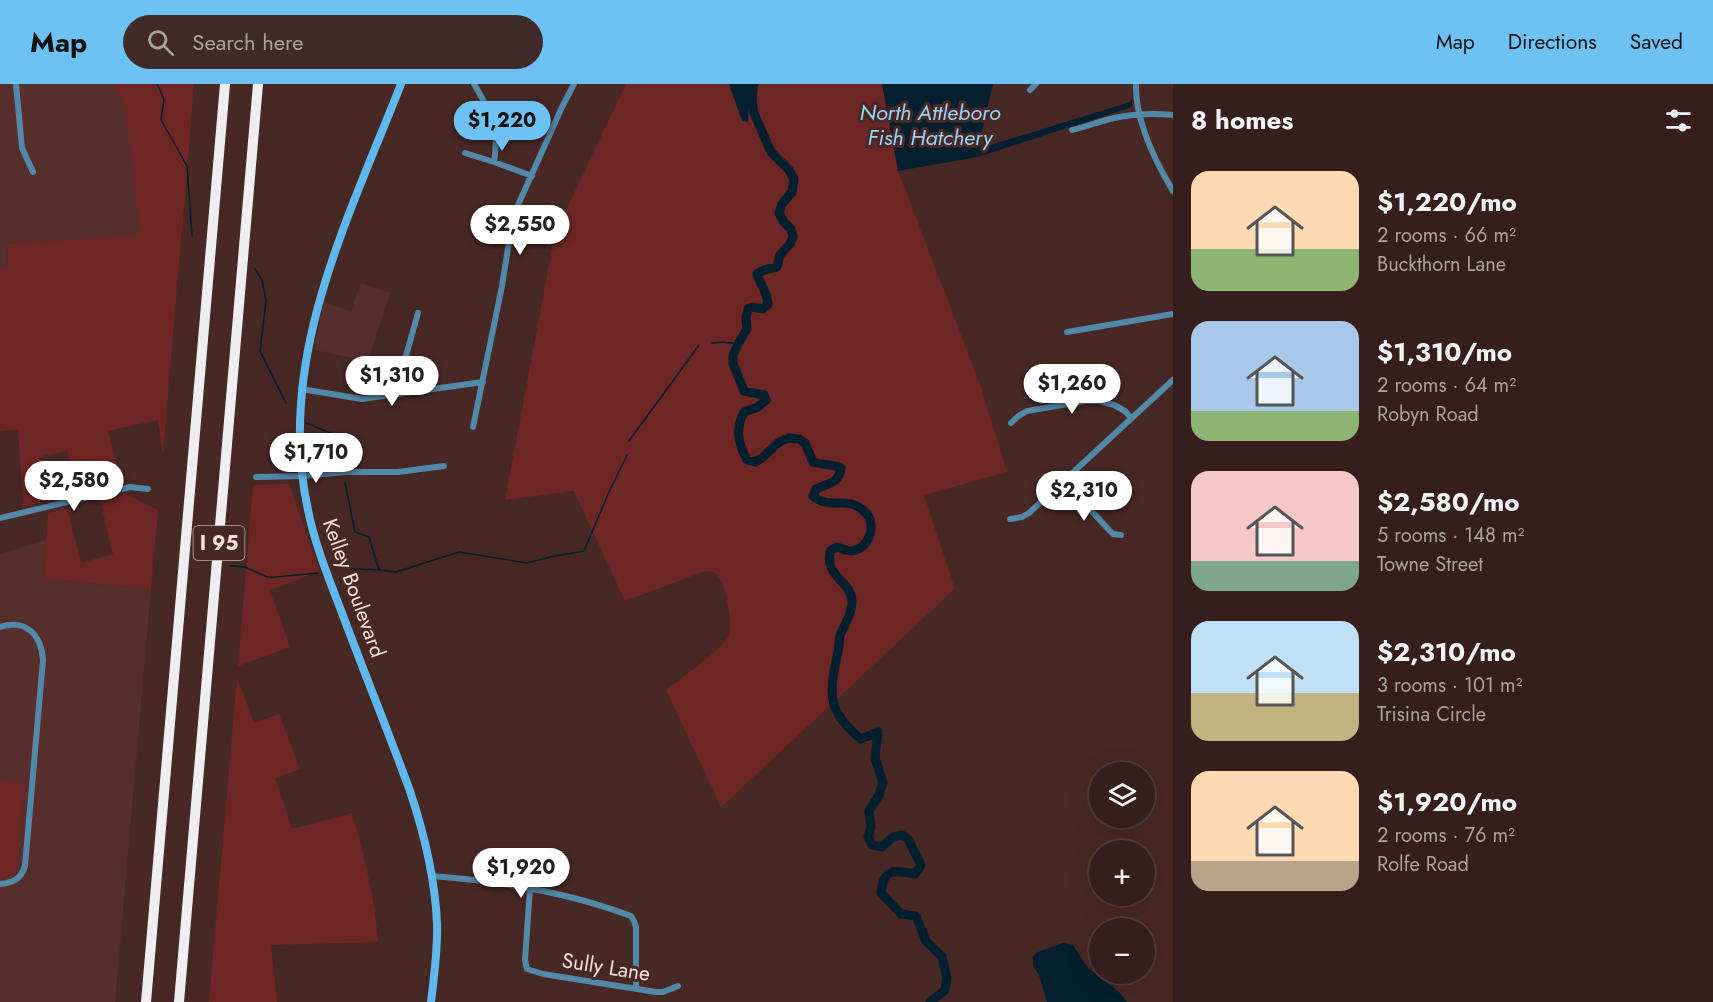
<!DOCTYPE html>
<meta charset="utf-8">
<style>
:root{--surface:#361e1c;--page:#412b29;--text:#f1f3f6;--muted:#aaa2a3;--line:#503c3b;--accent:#6ec2f3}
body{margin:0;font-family:Jost,sans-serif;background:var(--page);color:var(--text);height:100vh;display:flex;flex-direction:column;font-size:22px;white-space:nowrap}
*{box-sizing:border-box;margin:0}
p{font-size:20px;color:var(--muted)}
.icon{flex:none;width:33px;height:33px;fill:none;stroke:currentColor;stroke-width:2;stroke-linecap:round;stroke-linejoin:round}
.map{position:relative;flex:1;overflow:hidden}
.details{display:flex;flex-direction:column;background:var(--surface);width:540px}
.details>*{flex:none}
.tools{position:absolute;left:1089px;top:678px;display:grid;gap:12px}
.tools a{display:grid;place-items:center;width:66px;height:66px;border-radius:50%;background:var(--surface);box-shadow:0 6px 24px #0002,0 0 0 2px var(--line);font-size:30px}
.price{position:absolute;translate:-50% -51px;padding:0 14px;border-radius:21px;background:#fff;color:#222;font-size:20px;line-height:39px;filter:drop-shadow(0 2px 3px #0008)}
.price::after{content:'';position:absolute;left:50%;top:36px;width:18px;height:14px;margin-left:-9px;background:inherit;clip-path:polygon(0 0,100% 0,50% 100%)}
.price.on{background:var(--accent);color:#111}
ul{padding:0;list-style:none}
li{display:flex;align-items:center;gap:18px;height:150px;padding:0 18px}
li span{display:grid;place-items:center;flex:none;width:168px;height:120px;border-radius:18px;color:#555}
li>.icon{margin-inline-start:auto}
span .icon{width:72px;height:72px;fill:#fffc;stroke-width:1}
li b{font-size:26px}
h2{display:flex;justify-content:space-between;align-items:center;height:72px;padding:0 18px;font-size:26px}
header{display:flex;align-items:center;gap:36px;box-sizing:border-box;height:84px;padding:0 30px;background:var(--accent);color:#111}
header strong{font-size:28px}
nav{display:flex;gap:33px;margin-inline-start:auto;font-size:21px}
.search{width:420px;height:54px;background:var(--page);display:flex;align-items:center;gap:15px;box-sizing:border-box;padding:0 21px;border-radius:33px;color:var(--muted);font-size:22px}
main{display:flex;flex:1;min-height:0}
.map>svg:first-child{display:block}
</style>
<header>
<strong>Map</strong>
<div class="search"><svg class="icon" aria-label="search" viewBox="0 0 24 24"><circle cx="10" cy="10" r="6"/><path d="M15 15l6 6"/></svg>Search here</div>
<nav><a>Map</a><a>Directions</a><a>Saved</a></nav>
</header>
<main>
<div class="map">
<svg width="1173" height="918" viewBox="0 0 1173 918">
<rect width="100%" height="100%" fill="#482825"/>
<!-- built -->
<path fill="#562e2b" d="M0 0H194L182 149 7 160 8 184H0Z
M361 199 390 209 368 277 314 266 324 218 351 227Z
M46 456 43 495 151 505 115 918H0V470Z"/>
<!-- green -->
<path fill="#6d2624" d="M112 0H194L163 371 158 336 108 347 122 399 78 410 67 367 39 373 49 417 23 423 18 345 0 347V184H8L7 160 140 151 125 19Z
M626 0H993L979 61 984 63 1130 18 1132 15V23L978 73 898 87 981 303 1007 388 924 411 955 505 721 723 666 606C681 594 722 567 729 550 731 542 730 530 728 522 726 508 723 499 714 488L705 487 625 517 574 407 505 416 555 149Z
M289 400 320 487 270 506 290 563 238 582 253 401Z
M125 410 158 426 151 505 43 495 48 429 67 424 81 479 113 470 100 416Z
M237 593 254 639 279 630 300 685 275 694 292 745 352 729C364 771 375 814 378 858L271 861 277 918H209Z
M0 696 24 698 17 780C15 789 9 793 0 794Z"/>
<!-- water -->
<path fill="#041f2d" d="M729 0H754L749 18 748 38 742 37Z
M882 0H993L979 61 984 63 1130 18 1132 15V23L978 73 898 87Z
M1063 859 1073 861 1088 884 1119 908 1127 918H1047L1039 891 1033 882V873L1036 869 1043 866Z"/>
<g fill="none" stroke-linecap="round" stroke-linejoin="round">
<!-- stream -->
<path stroke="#041f2d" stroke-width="1.5" d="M157 0 164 15 161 36 187 82 192 152
M255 185 262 196 266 216 260 267 286 319
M712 259 723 258 738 260
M306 339 337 352 342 382
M629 357 699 261
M345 399 355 448 369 453 379 486 396 488 459 468 527 479 555 472 584 467 608 410 627 371
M230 482 245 483 267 493H275L318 489
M335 484 379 486"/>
<!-- river -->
<path stroke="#041f2d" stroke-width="9" d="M754 0 753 3 752 16 754 29 771 68 789 86 794 95 792 108 782 120 779 129 784 138 791 145 793 153 790 160 780 171 777 183 764 186 757 190C761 202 767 207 768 220L763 225 752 223 748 225 746 234 747 245 738 260 733 271V279L744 307 764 311 766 316 758 323 744 328C735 345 738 359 747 376L755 378 762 374 778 359 788 354 799 355 805 359 813 378C823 381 832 380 841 384 839 400 828 399 816 405L813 412C830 427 847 410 865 428 878 440 869 466 851 467 846 467 841 464 837 463L831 466C822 492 853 497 852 519 852 530 845 540 841 549 838 555 840 562 838 568 829 608 826 627 861 655L878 648 875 674 883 699 879 711 869 727 871 743 868 753 872 761 882 763 893 753 902 751 908 755 921 781 915 790C894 786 883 784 881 809L901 830 916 832 926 857 942 873 947 894 945 906 930 918"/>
<!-- street -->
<path stroke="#5288a8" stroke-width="6" d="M16 0 22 64 33 88
M474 0C491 29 500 43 494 78
M1136 0C1135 35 1155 77 1173 107
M1030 6 1036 0
M1072 46C1086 43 1100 37 1114 34 1134 30 1153 29 1173 31
M465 69 494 78 532 92
M1067 248 1173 230
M301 305 362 315 483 298
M395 311 418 229
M1011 339 1017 333 1027 327 1085 317H1100L1114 321 1125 327 1131 334
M473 343 502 202 512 139 518 121 562 23 574 0
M256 393 302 392 346 388H398L444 382
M1064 397 1109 446 1113 450 1121 451
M0 434 130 403 148 405
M1010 435 1022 433 1029 429 1173 296
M0 543C26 535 41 550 43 576L25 782C21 795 13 799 0 800
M432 792C500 797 567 808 631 832L634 837 636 843V905
M530 804 525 876 527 885 543 890 656 908H663L678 902"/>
<!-- secondary -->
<path stroke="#5eb8eb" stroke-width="8" d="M401 0C348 136 275 276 308 426 315 461 329 495 342 529 364 588 388 647 410 707 424 749 435 794 437 839 438 865 434 892 431 918"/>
<!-- highway -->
<path stroke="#eee" stroke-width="10" d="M146 918 225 0
M179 918 258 0"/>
</g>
<g text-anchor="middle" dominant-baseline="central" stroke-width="6" stroke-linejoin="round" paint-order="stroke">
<!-- shield labels -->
<rect fill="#482825" stroke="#c2a9a6" stroke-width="1.5" x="193.5" y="442" width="51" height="34" rx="4.5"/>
<g font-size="20" font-weight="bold" fill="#f6e0de">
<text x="219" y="459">I 95</text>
</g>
<!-- street labels -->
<g font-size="21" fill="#f6e0de" stroke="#482825">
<text transform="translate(354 504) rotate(70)">Kelley Boulevard</text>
<text transform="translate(606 883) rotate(9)">Sully Lane</text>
</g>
<!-- water labels -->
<g font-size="22" font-style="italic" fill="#96d4fa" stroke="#482825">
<text x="930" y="28">North Attleboro<tspan x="930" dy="25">Fish Hatchery</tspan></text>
</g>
</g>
</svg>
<div class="tools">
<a><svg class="icon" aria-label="layers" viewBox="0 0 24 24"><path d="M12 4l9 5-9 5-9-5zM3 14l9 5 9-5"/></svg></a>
<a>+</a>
<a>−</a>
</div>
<b class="price on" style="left:502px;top:68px">$1,220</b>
<b class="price" style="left:520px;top:172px">$2,550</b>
<b class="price" style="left:392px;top:323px">$1,310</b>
<b class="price" style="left:1072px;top:331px">$1,260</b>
<b class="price" style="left:316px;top:400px">$1,710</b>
<b class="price" style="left:74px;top:428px">$2,580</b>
<b class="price" style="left:1084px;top:438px">$2,310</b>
<b class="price" style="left:521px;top:815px">$1,920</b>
</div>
<section class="details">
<h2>8 homes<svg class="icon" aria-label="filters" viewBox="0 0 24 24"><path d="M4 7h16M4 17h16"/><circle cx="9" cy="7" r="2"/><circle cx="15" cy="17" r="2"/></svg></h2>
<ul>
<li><span style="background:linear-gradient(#ffd9b3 65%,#8fb573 0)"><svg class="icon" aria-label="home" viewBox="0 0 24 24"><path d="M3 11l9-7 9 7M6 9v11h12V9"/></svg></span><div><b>$1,220/mo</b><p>2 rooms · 66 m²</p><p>Buckthorn Lane</p></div></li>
<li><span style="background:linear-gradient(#a9c7e8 75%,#8fb573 0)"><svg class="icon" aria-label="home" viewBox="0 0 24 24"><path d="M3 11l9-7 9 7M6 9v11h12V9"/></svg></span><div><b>$1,310/mo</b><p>2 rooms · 64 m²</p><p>Robyn Road</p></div></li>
<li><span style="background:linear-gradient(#f6c9c9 75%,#7fa58c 0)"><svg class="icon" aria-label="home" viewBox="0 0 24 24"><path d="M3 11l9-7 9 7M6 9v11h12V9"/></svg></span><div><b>$2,580/mo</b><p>5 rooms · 148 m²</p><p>Towne Street</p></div></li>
<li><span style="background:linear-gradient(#bfe0f5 60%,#c2b280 0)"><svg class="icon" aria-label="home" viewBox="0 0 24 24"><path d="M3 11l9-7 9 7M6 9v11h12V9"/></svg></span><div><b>$2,310/mo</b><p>3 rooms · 101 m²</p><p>Trisina Circle</p></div></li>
<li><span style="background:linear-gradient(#ffd9b3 75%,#b9a48a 0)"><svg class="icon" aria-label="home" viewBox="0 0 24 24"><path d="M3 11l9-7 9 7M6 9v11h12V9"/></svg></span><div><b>$1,920/mo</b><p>2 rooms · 76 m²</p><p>Rolfe Road</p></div></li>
</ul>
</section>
</main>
